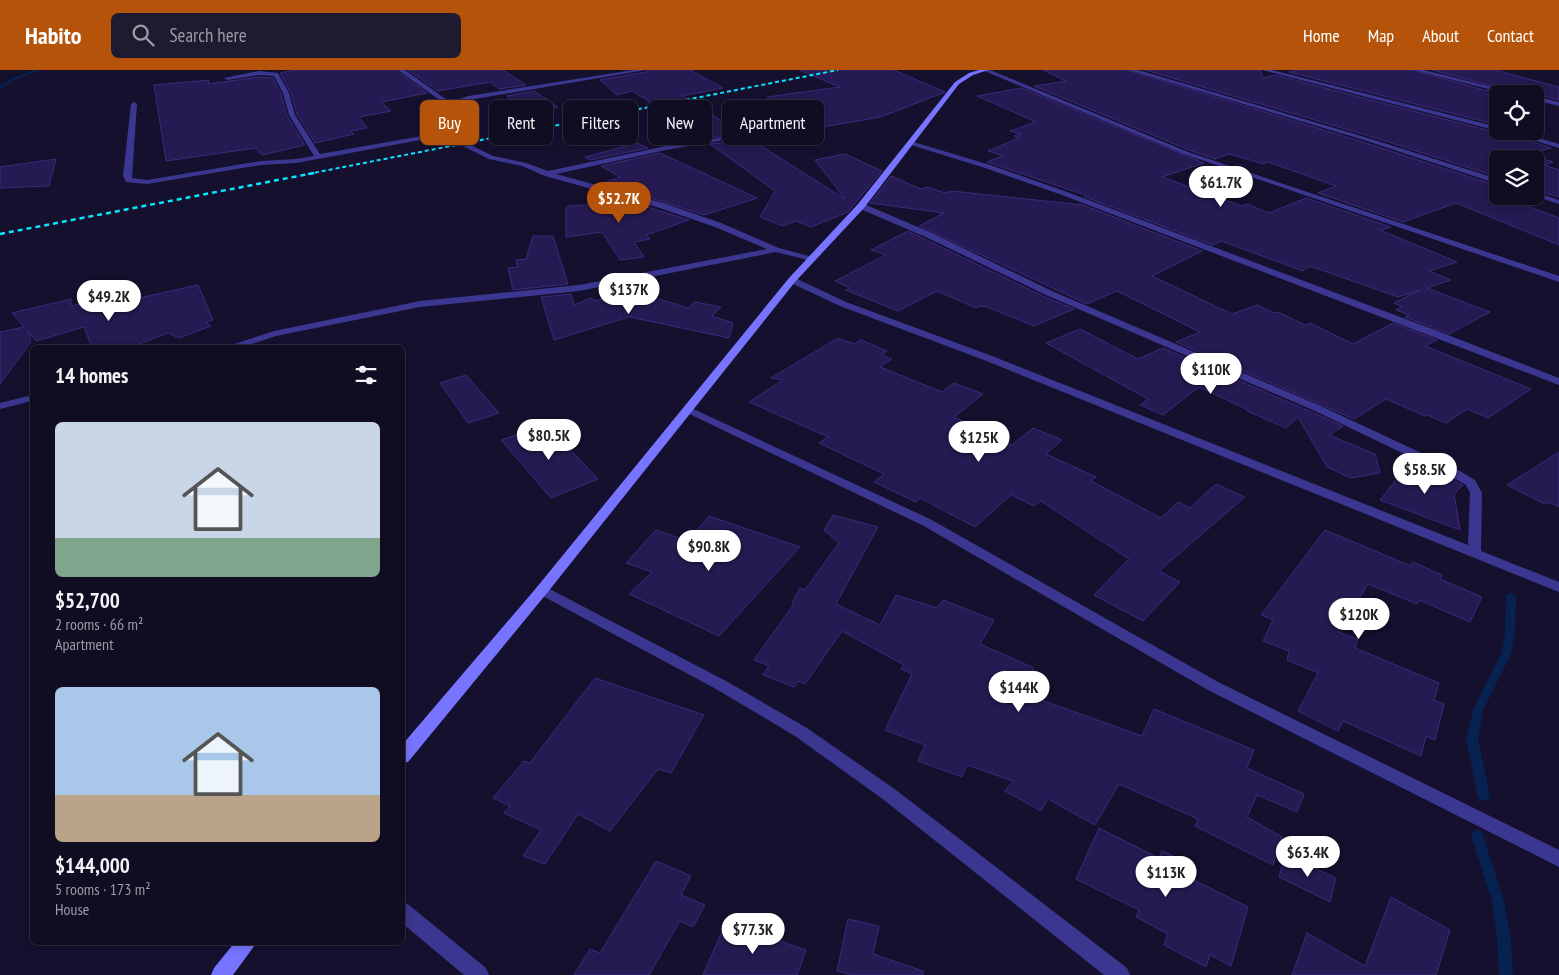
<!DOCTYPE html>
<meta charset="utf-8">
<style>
:root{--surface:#100c22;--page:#1e1a2f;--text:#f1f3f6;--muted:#9c9ba5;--line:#302c40;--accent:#b45309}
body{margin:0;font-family:"PT Sans Narrow",sans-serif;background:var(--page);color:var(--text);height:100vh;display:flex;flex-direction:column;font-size:19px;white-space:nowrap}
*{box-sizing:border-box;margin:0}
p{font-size:16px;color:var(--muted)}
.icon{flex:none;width:28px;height:28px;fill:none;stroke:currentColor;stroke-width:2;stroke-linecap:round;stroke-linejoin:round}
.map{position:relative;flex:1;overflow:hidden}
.panel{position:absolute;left:30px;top:275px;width:375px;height:600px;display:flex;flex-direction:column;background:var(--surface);border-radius:8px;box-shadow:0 2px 8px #0003,0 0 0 1px var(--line)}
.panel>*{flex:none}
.top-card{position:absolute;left:420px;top:30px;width:475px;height:45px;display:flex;gap:10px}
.tools{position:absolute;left:1489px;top:15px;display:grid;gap:10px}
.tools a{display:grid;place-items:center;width:55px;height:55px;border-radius:8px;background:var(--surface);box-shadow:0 2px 8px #0003,0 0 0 1px var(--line);font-size:25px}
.price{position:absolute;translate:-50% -42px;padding:0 11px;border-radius:18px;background:#fff;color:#222;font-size:16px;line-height:32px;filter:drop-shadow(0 1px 2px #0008)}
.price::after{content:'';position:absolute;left:50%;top:30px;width:15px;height:11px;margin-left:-8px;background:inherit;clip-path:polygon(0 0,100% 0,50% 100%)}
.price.active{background:var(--accent);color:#fff}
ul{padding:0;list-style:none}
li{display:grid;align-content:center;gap:10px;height:265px;padding:0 25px}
li span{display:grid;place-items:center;height:155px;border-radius:8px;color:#555}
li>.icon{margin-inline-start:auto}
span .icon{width:90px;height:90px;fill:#fffc;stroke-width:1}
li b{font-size:21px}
h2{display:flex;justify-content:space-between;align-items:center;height:60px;padding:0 25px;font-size:21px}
.pill{padding:0 18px;border-radius:8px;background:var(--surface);box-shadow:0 2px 8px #0003,0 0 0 1px var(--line);font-size:18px;line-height:45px}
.pill.active{background:var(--accent);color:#fff}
header{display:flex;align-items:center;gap:30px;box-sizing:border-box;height:70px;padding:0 25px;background:var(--accent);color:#fff}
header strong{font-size:24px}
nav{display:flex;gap:28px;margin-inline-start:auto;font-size:18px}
.search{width:350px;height:45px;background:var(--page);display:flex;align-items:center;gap:12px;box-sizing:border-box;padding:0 18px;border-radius:8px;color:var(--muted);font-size:19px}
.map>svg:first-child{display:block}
</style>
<header>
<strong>Habito</strong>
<div class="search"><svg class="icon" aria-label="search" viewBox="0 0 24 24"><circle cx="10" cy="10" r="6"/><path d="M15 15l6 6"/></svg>Search here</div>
<nav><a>Home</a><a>Map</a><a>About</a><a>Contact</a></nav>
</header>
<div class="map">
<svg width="1559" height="905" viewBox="0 0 1559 905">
<rect width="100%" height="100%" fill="#15102e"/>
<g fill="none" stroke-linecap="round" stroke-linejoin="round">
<!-- stream -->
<path fill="#072150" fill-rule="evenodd" d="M34 0H40L15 10 0 19V16L13 8Z
M1511 523 1514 524 1516 526 1515 564 1511 584 1483 640 1478 669 1490 726 1488 730 1484 731 1480 730 1478 726 1466 669 1473 640 1501 584 1505 564 1506 526 1508 524Z
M1477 760 1481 761 1483 765 1504 831 1511 869 1513 905H1499L1497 869 1492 831 1471 765 1473 761Z"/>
</g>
<!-- building -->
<path fill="#251a51" stroke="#3b2a7e" d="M296 0H396L427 23 381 32 391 41 359 47 367 58 351 61 354 64 315 73 297 44 291 23 280 3Z
M408 0H503L526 15 499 19 490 12 438 21Z
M648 0H690L723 18 682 26 845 129 815 90 845 84 882 101 848 142 811 157 796 151 783 156 760 147 775 121 710 74 720 73 724 69 722 67 702 69 644 28 632 21 617 25 600 10 646 2Z
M799 0H894L945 22 881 47 794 62 767 27 840 17Z
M1043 0H1127L1363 72 1498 116V126H1532L1543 131 1525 135 1559 148V175L1456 133 1403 152 1318 123 1336 116 1268 92 1264 94 1229 84 1215 89 1189 80 1034 16 1066 11Z
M1145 0H1260L1263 8 1275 5 1498 63 1500 61 1551 78 1528 84 1553 92 1544 95 1559 100V127L1535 120V89H1498V107L1369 66Z
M1298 0H1412L1499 24H1498V55L1289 2Z
M1432 0H1495L1559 17V30L1535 24H1521Z
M259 7 273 8 281 24 287 46 305 75 262 85 256 78 166 91 154 15 209 10 208 14Z
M1021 18 1204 93 1162 107 1242 136 1247 134 1269 143 1306 128 1391 157 1380 160 1457 192 1429 201 1451 210 1427 218 1490 242 1449 264 1405 247 1409 245 1396 240 1402 237 1394 233 1420 220 1398 227 1310 196 1303 201 1221 171 1213 175 1085 127V125L987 92 1003 86 988 81 1019 68 1014 66 1021 64 1010 61 1036 52 977 26Z
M534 21 558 37 527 42 507 26Z
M637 73 648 78 590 90 585 87Z
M660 83 757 128 704 145 604 113 620 107 601 96Z
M56 89 49 116 0 118V97Z
M891 106 921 119 927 117 945 123 952 121 1083 135 1202 181 1152 206 1232 244 1257 235 1274 243 1278 242 1305 255 1310 253 1353 274 1393 253 1437 270 1425 276 1531 319 1488 348 1467 339 1446 353 1427 345 1425 346 1386 329 1354 349 1176 272 1200 262 1117 221 1087 234 919 156 944 143 870 133Z
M601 126 606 134 632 132 689 150 646 165 650 169 634 172 644 187 620 190 602 162 566 167V139L568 136 587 135Z
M908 161 1045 227 1074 239 1034 256 987 237 980 236 976 238 937 221 898 241 846 220 850 218 835 211 886 185 871 180Z
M533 166H553L568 214 513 220 508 198 518 197 516 190 526 189Z
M198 215 213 250 205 252 211 256 179 268 168 263 128 278H92L84 257 36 271 28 261 31 272 0 314V262L24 257 12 243 71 229V236L106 227 111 234Z
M621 221 649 235 660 229 688 238 695 232 721 237 712 246 733 253 729 268 630 247 632 246 554 270 541 227 571 224 574 235 591 228 596 231Z
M1080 259 1138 289 1163 278 1314 343 1343 356 1329 365 1375 384 1380 403 1351 408 1327 397 1298 347 1286 358 1247 341 1248 340 1199 317 1163 345 1140 335 1148 329 1046 273Z
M838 268 854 274 861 270 887 281 881 285 892 289 880 297 942 322 954 313 983 324 954 347 1012 375 1033 358 1062 370 1046 384 1096 407 1091 411 1161 448 1178 432 1190 438 1216 414 1245 427 1159 501 1180 512 1143 551 1094 525 1129 489 1041 431 1034 436 1011 425 975 457 920 428 916 432 874 412 884 404 819 373 828 367 749 332 783 310 771 308Z
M466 305 499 343 468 353 440 313Z
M539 357 545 364 553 361 598 409 551 428 501 370Z
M1559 382V437L1549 432 1545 434 1507 415Z
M1410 392 1463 415 1454 424 1460 460 1380 430Z
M833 445 878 457 836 534 880 555 896 525 937 538 943 530 994 550 980 574 1034 598 1028 607 1042 614 1033 627 1142 666 1154 639 1254 680 1247 698 1304 724 1297 742 1257 725 1247 747 1282 767 1273 795 1195 756 1198 749 1119 714 1095 755 1048 729 1041 741 1005 721 1013 711 967 695 962 707 918 691 925 675 885 660 912 604 901 599 904 595 842 561 805 614 798 611 794 617 763 605 769 596 754 590 794 534 792 533 800 518 805 520 839 473 824 460Z
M709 446 800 477 719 566 629 524 652 502 626 493 656 460 688 471Z
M1325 460 1411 496 1413 492 1442 505 1440 509 1482 527 1470 552 1419 530 1417 534 1368 514 1338 562 1358 569 1355 578 1439 613 1434 630 1444 634 1435 670 1426 666 1421 686 1343 651 1338 661 1298 641 1318 603 1287 590 1289 581 1263 571 1273 550 1261 545Z
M595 608 704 645 671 703 658 699 610 761 578 744 545 794 523 786 541 760 504 743 510 736 493 728 524 691 530 693Z
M1099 758 1159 788 1162 781 1195 796 1190 808 1248 837 1231 896 1210 885 1206 897 1164 875 1168 864 1136 847 1139 840 1076 809Z
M1285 784 1336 808 1330 832 1279 807Z
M656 791 691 806 681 825 705 835 693 857 680 851 649 905H574L590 879 600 883Z
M1391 827 1450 860 1436 905H1292L1307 863 1365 896Z
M848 849 879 856 873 884 923 901V905H853L837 901Z
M726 852 806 880 797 905H703Z"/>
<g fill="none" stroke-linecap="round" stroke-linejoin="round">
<!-- street -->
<path fill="#3b3790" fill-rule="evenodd" d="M398 0H405L450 32 468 26 633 0H646L469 30 446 40C441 47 443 55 446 63L493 86 526 93 548 101 666 76 721 68 722 69 719 71 666 80 556 104 663 133 721 153 779 178 816 188 812 191 776 182 579 221 420 237 276 266 239 278H222L274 261 420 231 579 215 767 179 715 157 657 137 545 106 522 96 489 89 442 66 296 93 261 95 147 114 126 112 123 106 131 34 134 32 137 34 132 108 147 110 261 91 296 89 314 86 289 45 283 23 274 6 259 5 227 10 224 8 259 1 278 3 289 23 295 45 320 84 439 63C436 51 435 42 445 34Z
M982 0H990L1188 82 1559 206V212L1184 84Z
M1129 0H1138L1368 68 1498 109V114L1364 70Z
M1262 0H1272L1498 57V61Z
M1414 0H1424L1519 24H1508Z
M1535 26 1559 32V36L1535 30Z
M1502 61H1513L1559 74V78Z
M910 71 990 95 1067 122 1435 260 1559 308V315L1062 125 985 98 908 74V72Z
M1535 122 1559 130V134L1534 126Z
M858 134H864L934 164 1052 221 1323 337 1460 401 1475 410 1482 423 1481 481 1559 512V522L984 290 840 236 789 212V208H795L846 232 992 286 1468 475 1470 423 1466 415 1452 407 1315 341 1046 225 928 168 858 138Z
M32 325V331L0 339V333Z
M687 336 930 449 1218 612 1559 780V797L1208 620 922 455 683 341 682 339Z
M542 515 726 611 807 658 896 720 1127 898 1130 905H1104L884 730 795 666 716 619 537 523 535 520 537 517Z
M402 832 409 835 486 898 489 905H464L402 853Z"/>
<!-- secondary -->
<path fill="#7774ff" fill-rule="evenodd" d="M979 0H988L973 5 959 14 864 138 795 212 547 523 408 692 402 693V675L537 517 789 208 858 134 955 12 969 3Z
M235 872H257L233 905H211L214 898Z"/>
<!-- rail-far1 -->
<path stroke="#09e6ff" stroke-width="2" stroke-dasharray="4 3" stroke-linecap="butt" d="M308 104 838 0"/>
<!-- rail -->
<path stroke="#09e6ff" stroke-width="2.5" stroke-dasharray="5 4" stroke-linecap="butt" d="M0 164 314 103"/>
</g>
</svg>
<div class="tools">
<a><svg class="icon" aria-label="locate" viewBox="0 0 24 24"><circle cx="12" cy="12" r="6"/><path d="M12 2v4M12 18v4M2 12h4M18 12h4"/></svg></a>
<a><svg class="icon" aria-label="layers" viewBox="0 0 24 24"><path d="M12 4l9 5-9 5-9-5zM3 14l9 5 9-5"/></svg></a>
</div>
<b class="price" style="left:1221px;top:138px">$61.7K</b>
<b class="price active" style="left:619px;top:154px">$52.7K</b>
<b class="price" style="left:629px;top:245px">$137K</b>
<b class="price" style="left:109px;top:252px">$49.2K</b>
<b class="price" style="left:1211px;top:325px">$110K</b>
<b class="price" style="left:549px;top:391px">$80.5K</b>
<b class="price" style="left:979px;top:393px">$125K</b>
<b class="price" style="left:1425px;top:425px">$58.5K</b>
<b class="price" style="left:709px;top:502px">$90.8K</b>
<b class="price" style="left:1359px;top:570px">$120K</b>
<b class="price" style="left:1019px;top:643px">$144K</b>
<b class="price" style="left:1308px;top:808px">$63.4K</b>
<b class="price" style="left:1166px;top:828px">$113K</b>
<b class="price" style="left:753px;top:885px">$77.3K</b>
<div class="top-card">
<a class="pill active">Buy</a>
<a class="pill">Rent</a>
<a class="pill">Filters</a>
<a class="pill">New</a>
<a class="pill">Apartment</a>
</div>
<section class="panel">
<h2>14 homes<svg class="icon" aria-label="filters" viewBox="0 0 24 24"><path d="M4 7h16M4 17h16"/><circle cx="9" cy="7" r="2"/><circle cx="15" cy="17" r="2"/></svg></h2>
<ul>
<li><span style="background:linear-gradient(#c9d6e8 75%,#7fa58c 0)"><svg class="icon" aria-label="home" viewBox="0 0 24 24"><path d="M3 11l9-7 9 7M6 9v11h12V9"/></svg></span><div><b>$52,700</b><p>2 rooms · 66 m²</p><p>Apartment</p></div></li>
<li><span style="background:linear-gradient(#a9c7e8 70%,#b9a48a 0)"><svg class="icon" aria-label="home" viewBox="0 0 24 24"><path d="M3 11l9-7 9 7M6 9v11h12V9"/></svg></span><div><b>$144,000</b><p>5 rooms · 173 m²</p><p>House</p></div></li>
</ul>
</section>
</div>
